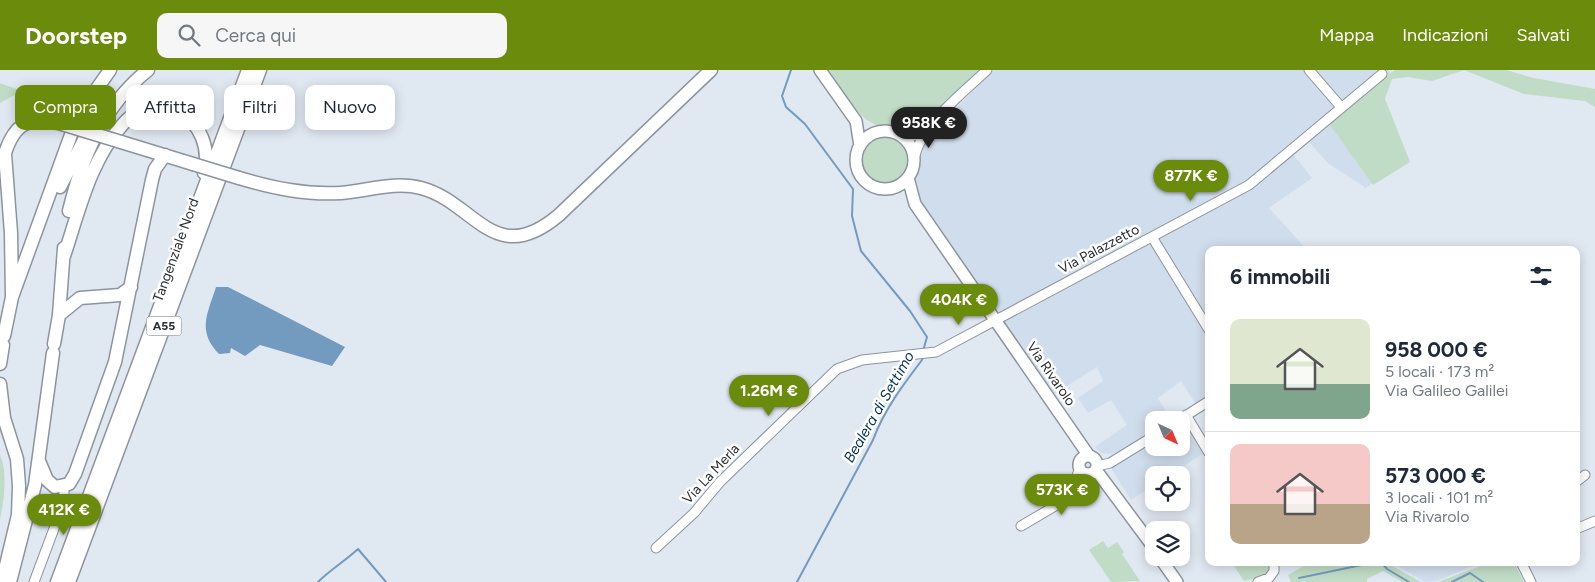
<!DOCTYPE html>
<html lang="it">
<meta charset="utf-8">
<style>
:root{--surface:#fff;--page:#f6f6f7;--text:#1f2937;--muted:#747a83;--line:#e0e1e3;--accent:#6b8b0d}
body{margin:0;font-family:Figtree,sans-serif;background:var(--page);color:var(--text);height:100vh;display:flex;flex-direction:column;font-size:19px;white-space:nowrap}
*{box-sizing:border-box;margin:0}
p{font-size:16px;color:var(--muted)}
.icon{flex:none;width:28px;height:28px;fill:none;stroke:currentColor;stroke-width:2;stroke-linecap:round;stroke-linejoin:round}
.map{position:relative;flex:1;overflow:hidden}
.sheet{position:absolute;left:1205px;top:176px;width:375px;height:320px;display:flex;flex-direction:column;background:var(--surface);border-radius:10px;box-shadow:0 2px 12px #0003}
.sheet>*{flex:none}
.guide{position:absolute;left:15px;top:15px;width:475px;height:45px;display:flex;gap:10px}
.needle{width:32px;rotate:136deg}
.controls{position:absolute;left:1145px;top:341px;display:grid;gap:10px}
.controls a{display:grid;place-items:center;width:45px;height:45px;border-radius:10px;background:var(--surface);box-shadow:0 2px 12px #0003;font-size:25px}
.price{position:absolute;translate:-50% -42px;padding:0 11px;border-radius:18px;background:var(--accent);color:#fff;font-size:16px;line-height:32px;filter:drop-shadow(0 1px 2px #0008)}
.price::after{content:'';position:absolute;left:50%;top:30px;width:15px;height:11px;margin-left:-8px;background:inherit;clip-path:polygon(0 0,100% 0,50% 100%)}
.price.selected{background:#222;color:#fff}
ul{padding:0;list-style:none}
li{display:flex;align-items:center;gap:15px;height:125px;padding:0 25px}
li+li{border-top:1px solid var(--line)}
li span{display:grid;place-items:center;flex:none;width:140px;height:100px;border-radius:10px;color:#555}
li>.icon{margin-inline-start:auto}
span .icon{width:60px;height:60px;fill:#fffc;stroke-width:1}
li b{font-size:21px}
h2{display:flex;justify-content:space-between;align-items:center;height:60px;padding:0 25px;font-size:21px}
.tag{padding:0 18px;border-radius:10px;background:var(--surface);box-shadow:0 2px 12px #0003;font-size:18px;line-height:45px}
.tag.selected{background:var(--accent);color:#fff}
header{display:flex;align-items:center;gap:30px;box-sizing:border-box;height:70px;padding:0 25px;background:var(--accent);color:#fff}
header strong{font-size:24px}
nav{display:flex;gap:28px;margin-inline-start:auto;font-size:18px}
.search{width:350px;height:45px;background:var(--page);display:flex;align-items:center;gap:12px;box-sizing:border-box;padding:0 18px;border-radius:10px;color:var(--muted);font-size:19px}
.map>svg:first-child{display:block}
</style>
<header>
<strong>Doorstep</strong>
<div class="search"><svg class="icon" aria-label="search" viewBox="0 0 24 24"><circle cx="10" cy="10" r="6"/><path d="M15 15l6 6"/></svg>Cerca qui</div>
<nav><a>Mappa</a><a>Indicazioni</a><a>Salvati</a></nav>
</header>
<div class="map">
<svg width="1595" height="512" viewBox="0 0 1595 512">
<rect width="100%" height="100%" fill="#e0e8f2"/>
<!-- built -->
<path fill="#d0ddec" d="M994 0H1388L1391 3 1327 51 1372 113 1366 118 1329 94 1309 72 1292 83 1312 108 1269 138 1307 180H1209V328L1197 336 1181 311 1158 328 1171 350H1154V363L1129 379 1112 384 1101 383 1095 377 1127 355 1111 330 1088 343 1078 328 1103 311 1097 297 1051 326 914 128 911 114 917 91 929 65Z
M1182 357 1189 358 1204 383 1170 405H1154V415L1131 430 1111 398 1154 374V378H1181Z
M1481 493 1436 511 1425 512 1392 493Z"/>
<!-- green -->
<path fill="#c1dcc6" d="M829 0H979L921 59 907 62C897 55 889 57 877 55 858 50 840 16 829 0Z
M1395 0H1506L1534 8 1595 19V37L1585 31 1524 24 1464 0 1432 11 1408 7 1392 9 1385 29 1410 92 1373 115 1327 51Z
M0 13 22 21 0 33Z
M861 90a24 24 0 1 1 48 0a24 24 0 1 1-48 0Z
M0 384C8 405 4 429 0 450Z
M1103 471 1108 478 1117 472 1124 482 1122 484 1140 511 1111 512 1089 480Z
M1491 492 1514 493 1524 512H1438Z
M1232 493H1270V501L1266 506 1244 511Z
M1309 493H1387L1421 512H1402L1383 501 1367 509V512H1291L1288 505Z"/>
<!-- water -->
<path fill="#739abf" d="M216 217H228L345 277 332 296 260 275 245 286 231 278 230 283 219 284C197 261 207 245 216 217Z"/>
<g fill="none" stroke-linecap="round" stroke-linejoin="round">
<!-- stream -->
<path stroke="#739abf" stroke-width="2" d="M791 0 782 26 786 37 805 54 853 119 852 146 861 181 910 241 927 267 923 281
M1381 492 1387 499 1409 512
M1299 508 1376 492
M318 512C330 500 345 491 358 479L386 512
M797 512 873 370C884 340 903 315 922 290L923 286
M1452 512 1470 503 1483 512"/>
<defs>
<path id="minor" d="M1309 0 1341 37
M897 64 907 68 925 62
M914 91C918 57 963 23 987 0
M1152 167 1209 260
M1186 345 1209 383
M1179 350 1209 331
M1097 396 1110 393 1154 366
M1576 412 1585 405
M1072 418 1086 403
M1021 456 1072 426V418L1080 398
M1576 459 1595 451
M656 478 694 443 720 412 837 299 862 290 936 282 1249 115 1382 4
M1521 492 1531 512
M34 512 64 432V416
M1258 512 1269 508 1274 501V492"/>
<path id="major" d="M820 0 856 51 860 76
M856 90a29 29 0 1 1 58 0a29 29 0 1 1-58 0Z
M908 108 915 134 1089 386
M1079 395a9 9 0 1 1 18 0a9 9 0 1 1-18 0Z
M1096 400 1154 478
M1160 488 1177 512"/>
<path id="highway" d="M121 72 193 94
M3 90C12 56 26 44 62 54
M239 108C273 118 305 125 341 123 367 121 395 111 421 118 475 132 494 200 559 145L711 0
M60 117 85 68
M69 141C82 87 103 36 148 0
M64 186C79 141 90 90 123 54 160 13 217 51 204 103
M12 227 72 62 86 34 110 0
M59 245 80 228 120 225 131 217
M4 266 12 227 11 163 5 84
M54 274 59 245 64 178
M0 294 3 275
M0 314 4 348 17 389 19 416 18 445 2 512
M39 391 47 410 55 417 69 414 75 404 115 292 152 110 155 99 165 85
M10 512 35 415 53 283
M57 512 248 0
M69 512 260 0"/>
</defs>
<!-- minor casing -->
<use href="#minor" stroke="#8d949d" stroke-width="11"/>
<!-- major casing -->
<use href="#major" stroke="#8d949d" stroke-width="14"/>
<!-- highway casing -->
<use href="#highway" stroke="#8d949d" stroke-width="15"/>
<!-- minor -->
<use href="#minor" stroke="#fff" stroke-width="9"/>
<!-- major -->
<use href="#major" stroke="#fff" stroke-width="11"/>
<!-- highway -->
<use href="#highway" stroke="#fff" stroke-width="12"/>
<defs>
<path id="highway-bridge" d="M62 54 121 72
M193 94 239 108"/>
</defs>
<!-- highway-bridge casing -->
<use href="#highway-bridge" stroke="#8d949d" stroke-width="15" stroke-linecap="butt"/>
<!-- highway-bridge -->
<use href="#highway-bridge" stroke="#fff" stroke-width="12"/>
</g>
<g text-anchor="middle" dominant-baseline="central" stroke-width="5" stroke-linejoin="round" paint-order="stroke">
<!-- shield labels -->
<rect fill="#fff" stroke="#6b6d70" stroke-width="1" x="146.5" y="246.5" width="35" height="19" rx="4"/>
<g font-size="12" font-weight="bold" fill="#2b2e32">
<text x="164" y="256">A55</text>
</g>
<!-- street labels -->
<g font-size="14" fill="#2b2e32" stroke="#fff">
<text transform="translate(1099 179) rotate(-28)">Via Palazzetto</text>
<text transform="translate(176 180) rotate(-70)">Tangenziale Nord</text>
<text transform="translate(1051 304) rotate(55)">Via Rivarolo</text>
<text transform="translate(711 404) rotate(-47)">Via La Merla</text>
</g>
<!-- water labels -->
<g font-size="15" font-style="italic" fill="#023155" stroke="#fff">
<text transform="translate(879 337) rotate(-60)">Bealera di Settimo</text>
</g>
</g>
</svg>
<div class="controls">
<a><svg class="needle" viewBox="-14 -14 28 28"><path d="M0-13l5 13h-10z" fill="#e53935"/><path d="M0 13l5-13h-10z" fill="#747a83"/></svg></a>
<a><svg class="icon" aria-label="locate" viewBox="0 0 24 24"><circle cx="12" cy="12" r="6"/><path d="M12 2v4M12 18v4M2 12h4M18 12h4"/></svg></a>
<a><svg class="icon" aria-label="layers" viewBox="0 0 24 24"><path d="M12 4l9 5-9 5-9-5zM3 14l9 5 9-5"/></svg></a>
</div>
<b class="price selected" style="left:929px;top:79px">958K €</b>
<b class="price" style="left:1191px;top:132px">877K €</b>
<b class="price" style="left:959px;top:256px">404K €</b>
<b class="price" style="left:769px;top:347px">1.26M €</b>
<b class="price" style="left:1062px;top:446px">573K €</b>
<b class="price" style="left:64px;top:466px">412K €</b>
<div class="guide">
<a class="tag selected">Compra</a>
<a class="tag">Affitta</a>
<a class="tag">Filtri</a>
<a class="tag">Nuovo</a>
</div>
<section class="sheet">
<h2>6 immobili<svg class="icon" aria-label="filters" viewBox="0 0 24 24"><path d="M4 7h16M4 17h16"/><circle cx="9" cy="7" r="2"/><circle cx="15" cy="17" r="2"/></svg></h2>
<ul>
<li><span style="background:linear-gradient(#dfe7d0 65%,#7fa58c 0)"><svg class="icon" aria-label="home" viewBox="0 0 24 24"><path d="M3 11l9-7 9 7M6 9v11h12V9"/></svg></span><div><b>958 000 €</b><p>5 locali · 173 m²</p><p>Via Galileo Galilei</p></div></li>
<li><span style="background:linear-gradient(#f6c9c9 60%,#b9a48a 0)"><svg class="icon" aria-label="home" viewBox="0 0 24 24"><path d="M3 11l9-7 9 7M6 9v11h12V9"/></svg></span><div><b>573 000 €</b><p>3 locali · 101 m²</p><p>Via Rivarolo</p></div></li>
</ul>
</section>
</div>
